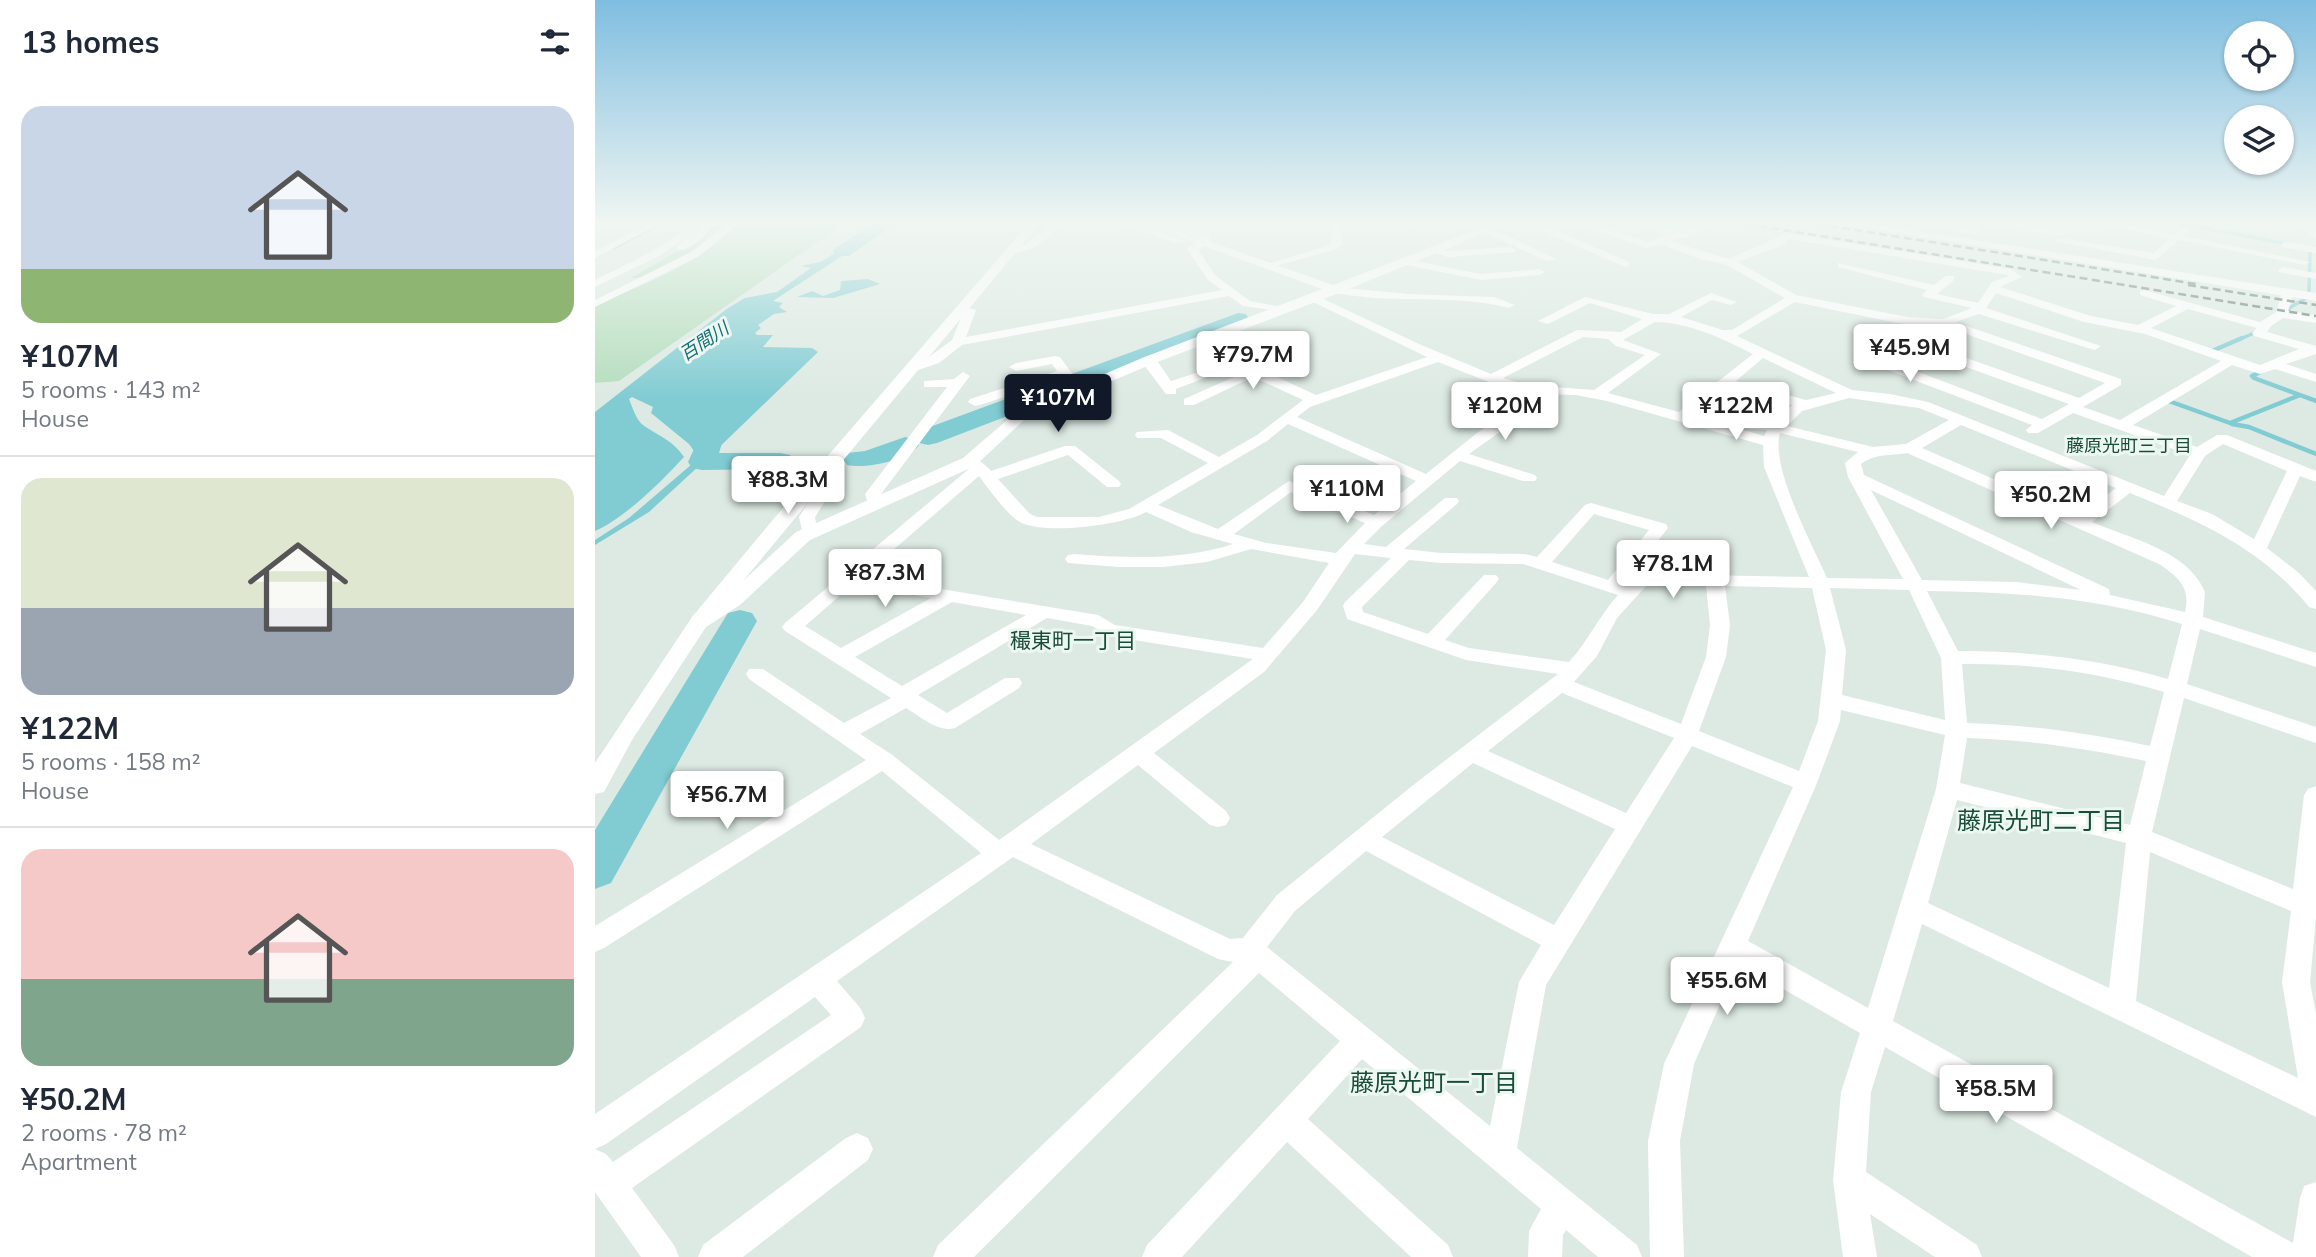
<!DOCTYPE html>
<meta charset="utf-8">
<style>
:root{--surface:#fff;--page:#f2f2f3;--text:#1f2937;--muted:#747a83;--line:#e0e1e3;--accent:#111827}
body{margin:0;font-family:Mulish,"Noto Sans JP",sans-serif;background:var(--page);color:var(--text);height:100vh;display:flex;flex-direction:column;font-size:26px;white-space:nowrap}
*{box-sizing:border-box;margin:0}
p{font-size:23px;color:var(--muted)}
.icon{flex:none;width:38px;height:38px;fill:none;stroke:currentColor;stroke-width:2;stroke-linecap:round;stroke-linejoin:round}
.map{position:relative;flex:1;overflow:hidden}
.side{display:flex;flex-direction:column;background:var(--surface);width:595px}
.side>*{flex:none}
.tools{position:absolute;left:1629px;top:21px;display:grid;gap:14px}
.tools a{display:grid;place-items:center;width:70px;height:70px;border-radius:50%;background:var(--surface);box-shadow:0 2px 5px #0004;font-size:35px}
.price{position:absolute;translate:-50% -60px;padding:0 16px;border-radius:7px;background:#fff;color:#222;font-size:23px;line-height:46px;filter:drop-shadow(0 2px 4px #0008)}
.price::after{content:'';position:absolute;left:50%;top:42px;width:21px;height:16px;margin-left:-10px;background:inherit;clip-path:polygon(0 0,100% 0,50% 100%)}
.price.on{background:var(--accent);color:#fff}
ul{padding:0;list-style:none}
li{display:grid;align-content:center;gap:14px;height:371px;padding:0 21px}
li+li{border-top:2px solid var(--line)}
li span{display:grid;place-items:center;height:217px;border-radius:21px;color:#555}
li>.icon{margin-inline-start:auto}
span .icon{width:126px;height:126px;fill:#fffc;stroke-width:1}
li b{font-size:30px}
h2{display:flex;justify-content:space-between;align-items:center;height:84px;padding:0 21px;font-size:30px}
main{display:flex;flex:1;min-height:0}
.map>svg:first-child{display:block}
</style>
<main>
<section class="side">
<h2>13 homes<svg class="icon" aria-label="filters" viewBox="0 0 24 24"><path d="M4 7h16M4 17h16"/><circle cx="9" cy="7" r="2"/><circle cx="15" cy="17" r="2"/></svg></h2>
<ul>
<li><span style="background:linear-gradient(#c9d6e8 75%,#8fb573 0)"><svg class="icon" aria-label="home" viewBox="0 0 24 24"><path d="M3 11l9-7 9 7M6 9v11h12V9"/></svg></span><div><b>¥107M</b><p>5 rooms · 143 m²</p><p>House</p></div></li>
<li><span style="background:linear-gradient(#dfe7d0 60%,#9aa5b1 0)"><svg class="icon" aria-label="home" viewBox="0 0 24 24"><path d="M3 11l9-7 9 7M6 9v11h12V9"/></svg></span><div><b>¥122M</b><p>5 rooms · 158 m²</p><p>House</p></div></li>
<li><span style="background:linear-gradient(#f6c9c9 60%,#7fa58c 0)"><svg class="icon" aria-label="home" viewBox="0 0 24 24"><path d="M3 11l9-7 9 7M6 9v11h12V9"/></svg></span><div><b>¥50.2M</b><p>2 rooms · 78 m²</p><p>Apartment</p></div></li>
</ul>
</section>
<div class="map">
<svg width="1721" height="1257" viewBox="0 0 1721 1257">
<rect width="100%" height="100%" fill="#ddeae3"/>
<!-- green -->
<path fill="#b4ddbc" d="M143 222H251L24 381 0 383V305C45 286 112 261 143 222Z
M132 226C105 246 70 279 36 278L93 245 117 227Z"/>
<!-- water -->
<path fill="#81ccd3" d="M284 227 290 228 178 301 188 303 184 307 192 312 179 314 163 325 166 328 160 333 162 335H178L168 347 217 348 223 352 113 458H134L129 464 105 465 54 512 0 545V540L34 518 104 458 94 444 56 413 58 407 37 397 34 399C37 406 41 420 48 425 63 436 78 440 89 457 67 481 30 518 0 531V412L133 308 150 298 182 292 216 268 206 266 225 262 248 248 247 245 258 236Z
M273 279 285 284 238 298 202 297 217 291 228 296 245 290 246 281Z"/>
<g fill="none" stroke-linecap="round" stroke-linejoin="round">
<!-- stream-far1 -->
<path stroke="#81ccd3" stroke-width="3.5" d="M1578 222 1693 244
M19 248 67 222
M1714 292 1715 251
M1691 314H1694V308L1710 299
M1643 340 1659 333"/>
<!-- stream -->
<path stroke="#81ccd3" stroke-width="4.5" d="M1617 351 1647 338
M1661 371 1665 372 1657 376 1659 378 1705 395
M1571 400 1635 423 1705 395 1721 401
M1637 424 1654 427 1721 454"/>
<!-- river -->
<path fill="#81ccd3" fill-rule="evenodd" d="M281 222H302L254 256H240L238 252 240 248Z
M643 313 651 314 654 319 651 324 492 385 481 387 478 391 342 443 333 445 324 443 320 437 324 431 460 381 471 379 474 375Z
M115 432 124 434 128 440 124 453H185L195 455 199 461 195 467 185 469 107 470 97 468 93 462 106 434Z
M310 437 320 439 324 445C312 461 271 469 252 465L248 459 252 453 270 451Z
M145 610 157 613 162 621 16 883 0 889V830L128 621 133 613Z"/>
<!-- minor -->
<path fill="#fff" fill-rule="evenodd" d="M16 222H68L0 258V251L51 225 0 230V224Z
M99 222H111L117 226C109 237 96 251 82 250V246L106 227Z
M134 222H145L104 256 0 307V300L96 252Z
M460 222H471L439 248 417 254 412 251 431 244Z
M519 222H535L591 241 582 243Z
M566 222H580L615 235 612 245 603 250 621 276 655 301 692 308V312L648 306 634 296 367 345 344 363 317 372 310 368 334 357 357 340 368 313 360 309 366 306 381 310 371 337 627 290 613 280 592 249 605 238Z
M735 222H745L747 244 742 249 670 269V265L734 245 737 243Z
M822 222 815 226 810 223 811 222Z
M858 222C873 222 885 228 898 229L961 259 952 261 893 234 886 235Z
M968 222H996L1052 242 1073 235 1038 222H1053L1083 232 1110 224 1115 227 1113 229 1075 241 1134 259 1192 233 1416 269 1427 277 1405 287 1496 316 1543 325 1581 306 1545 295V291L1549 290 1665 322 1681 312 1687 292 1693 289 1699 292 1693 311 1721 315V323L1688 318 1676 326 1672 332 1721 346V354L1691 364 1721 374V382L1680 369 1665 374 1637 365 1538 425 1602 447 1622 435H1632L1721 471V482L1705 476 1672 548 1704 573 1721 591V609L1714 607C1665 547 1604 521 1535 493L1497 522C1534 538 1594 551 1610 592L1608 617 1721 653V667L1605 629 1592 684 1721 727V743L1589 698 1557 832 1698 889 1709 795 1713 789 1721 786V917L1715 982 1721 1014V1117L1327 924 1298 1021 1698 1243 1705 1198 1709 1186 1721 1182V1257H1657L1290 1047 1276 1092 1271 1172 1382 1245 1387 1257H1340L1275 1214 1282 1257H1248L1238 1180 1246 1092 1265 1033 1143 963 1099 1064 1085 1141 1089 1257H1055L1053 1141 1069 1064 1198 787 1097 746 951 985 922 1148 1042 1245 1047 1257H1003L971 1230 968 1235 967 1257H933L934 1231 946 1209 767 1059 713 1119 853 1245 858 1257H816L692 1142 587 1257H547L552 1245 745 1041 664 973 379 1257H338L343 1245 638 962 623 959 418 857 242 981 266 1009 270 1018 266 1027 37 1188 79 1245 84 1257H46L0 1192V1149L11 1154 18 1162 236 1015 220 997 11 1144 0 1149V1114L386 853 287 771 9 948 0 952V926L271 760 154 679 151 674 154 669H168L249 723 296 698 190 631 187 627 190 623 375 468 366 462 369 459C380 456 389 463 396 471L470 446H480L524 481 526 484 524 487H512L473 455 403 479 435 514 442 517H504L534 509 613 463 566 438H542L540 435 542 432 573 430 624 457 662 435 708 400 658 377 599 405H589V399L657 369 678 375 721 395 832 357 714 300V296H722L824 344 896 374 982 330 1026 332 1047 319 995 303 953 324 943 321 990 297 1058 314H1074L1116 293 1142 302 1136 305 1117 300 1086 317 1128 330H1137L1190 298 1132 265 1106 259 1065 244 1052 248 983 224 960 230 1034 262V266L1030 267 945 230ZM1194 239 1413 275 1414 276 1397 282 1383 303 1342 294 1359 280V276H1351L1339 285 1243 263V267L1332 290 1327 295 1329 297 1377 308 1348 319 1312 317 1201 295 1143 262 1187 245ZM1401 293 1489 322 1550 334 1626 361 1525 420 1488 407 1526 385V379L1360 322 1384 314 1496 349 1500 350 1506 346 1391 308ZM1200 302 1312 325H1329L1277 358V364L1437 425 1431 430 1433 433H1443L1478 413 1595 455 1569 496 1333 402 1295 394 1257 390 1142 336ZM1593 309 1662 328 1657 333 1659 336 1704 349 1665 365 1556 328ZM1060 322C1094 322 1128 339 1158 354L1084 412 1013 393 1066 354 1028 340ZM1348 326 1510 383 1484 398 1321 340ZM988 337 1013 339 1021 346 1050 355 999 390 933 385 908 378ZM1313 346 1474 404 1447 419 1292 360ZM1168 358 1241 393 1211 400 1141 381ZM843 362 894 382 934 393 936 397 882 433 831 474 702 417 715 407ZM1133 387 1197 405 1179 423C1164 419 1137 415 1124 423L1097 415ZM948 394 981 395 1012 401 1168 445 1169 467 1214 577 1047 574 1041 575 1031 586 1028 585 1073 528 1071 524 996 503 990 505 942 557 930 554 846 553 809 549 862 504 864 501 862 498H850L791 547 769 544 787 526 865 461 928 481H940L942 478 940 475 874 454 948 401ZM1254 398 1324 408 1354 420 1311 444 1278 447 1192 426 1207 411ZM693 424 821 481 779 515 694 481 623 529 563 505 672 441ZM1366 425 1521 488 1484 516 1327 448ZM1142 428 1172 430 1169 436ZM1185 433 1263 452 1250 463 1253 477 1308 579 1232 578C1217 544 1175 467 1185 433ZM1628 444 1692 471 1659 539 1617 514 1582 501 1610 456ZM1312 453 1564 564C1583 577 1596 587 1590 612L1515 595 1514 589 1269 475 1266 464C1281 453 1294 456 1312 453ZM384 476C392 487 412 514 423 521 445 536 529 525 551 512L596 532 638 544C586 561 532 558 479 554L473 555 470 559 473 563 524 567H568L612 562 656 549 734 563 708 602 668 648 520 625 503 615 268 576ZM1276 490 1486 590 1421 582 1327 580ZM696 492 770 523 741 553 671 543 639 534ZM999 514 1054 530 1013 580 957 562ZM760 554 796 558 750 602 748 606 752 619 871 660 963 674 817 786 682 895 648 938 635 939 436 844 543 765 615 825 623 827 631 825 635 818 631 811 559 753 669 672 722 610ZM814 560 846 563 928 564 1023 595C1004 616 993 641 974 662L874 648 850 640 901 583 904 579 901 575H889L833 634 768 612 767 607ZM257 585 336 598 246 648 210 626ZM1052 585 1111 586 1115 625 1111 657 1086 724 979 682 1002 656 1022 618ZM1130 586 1217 588 1231 650 1223 721 1204 771 1104 731 1131 657 1135 625ZM1235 588 1314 590 1346 658 1350 720 1247 695 1251 650ZM1332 591C1418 592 1505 597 1587 624L1573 679C1503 659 1435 651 1363 651ZM357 602 431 615 307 686 260 657ZM452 618 497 626 514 636 658 659 404 840 296 754 265 734 311 708C325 716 343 733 360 728L424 688 427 683 424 678H410L352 713 323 695ZM1367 664C1437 663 1502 672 1569 692L1555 746C1493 733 1436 725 1372 723ZM967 693 1079 738 1031 813 893 751ZM1246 710 1350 735 1341 789 1273 1008 1153 941 1222 783 1245 721ZM1372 738C1435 740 1490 748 1551 761L1535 825 1365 783ZM878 763 1020 829 959 925 787 837ZM1362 800 1531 843 1514 988 1333 903ZM771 851 946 945 924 982 895 1126 672 947 700 911ZM1555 852 1696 911 1687 982 1703 1078 1541 1001Z
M1338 222 1376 228 1378 222H1414L1472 233 1467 236 1387 224 1383 233 1380 234 1315 223Z
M1500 222H1521L1580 234 1589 227 1594 230 1589 236 1715 262 1710 265 1584 240 1561 260 1459 241 1464 238 1559 253 1574 239Z
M1700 222H1710L1721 232V240Z
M91 230 99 232 64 256 0 287V280L56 252Z
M1691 242 1721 247V253L1687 247V243Z
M916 247 921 250 920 252 853 257 835 251 840 248 853 251Z
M811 259 886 274 945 269 950 272 945 275 886 280 807 264 806 262Z
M1688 267 1721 273V279L1684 272 1683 270Z
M740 287 814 294 899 297 920 305 914 308C857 293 794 305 736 292L734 290Z
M460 356 465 357 484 383 490 385V391L474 389 467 378 385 405 380 406 373 402 375 399 462 371 457 364 421 371 414 367 421 363Z
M552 357 563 362 576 381 629 364 636 368 581 389V394H571L546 361Z
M368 372 375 376 286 494 288 504 286 507H274L270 494 352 387H329V381L359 379Z
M227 468 245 477 220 517 221 524 228 530 220 535 207 530 204 517 228 479 219 473Z
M262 1133 273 1138 278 1149 273 1160 148 1257H103L108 1245 251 1138Z"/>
<!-- tertiary -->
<path fill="#fff" fill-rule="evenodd" d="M0 222H15L0 226Z
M435 222H446L148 581 201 532 368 458 418 415 432 407 547 358 727 289 543 222H559L738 285 901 222H917L744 293 557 364 442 413 428 421 380 466 215 540 145 605 111 627 37 740 9 792 0 794V763L97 617 192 503Z
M1236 222H1264L1721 293V301Z"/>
<!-- rail -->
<path stroke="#58766c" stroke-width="2.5" stroke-dasharray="8 4.5" stroke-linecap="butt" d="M1139 222 1721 316
M1210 222 1601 284
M1593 285 1721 305"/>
</g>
<!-- sky -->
<linearGradient id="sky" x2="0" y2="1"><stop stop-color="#7fbee0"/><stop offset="0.56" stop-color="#f0f6f2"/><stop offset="1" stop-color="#f0f6f2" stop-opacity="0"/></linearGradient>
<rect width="1721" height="398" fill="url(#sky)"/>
<g text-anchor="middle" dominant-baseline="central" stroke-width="6" stroke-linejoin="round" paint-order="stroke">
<!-- far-water labels -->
<g font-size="18" font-style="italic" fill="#166e78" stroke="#edf7f1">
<text transform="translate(109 341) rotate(-33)">百間川</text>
</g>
<!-- far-neighbourhood labels -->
<g font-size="18" fill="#1a4c3c" stroke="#edf7f1">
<text x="1534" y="445">藤原光町三丁目</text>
</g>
<!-- neighbourhood labels -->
<g font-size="21" fill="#1a4c3c" stroke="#edf7f1">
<text x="478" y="640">穝東町一丁目</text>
</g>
<!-- near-neighbourhood labels -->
<g font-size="24" fill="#1a4c3c" stroke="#edf7f1">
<text x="1446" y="820">藤原光町二丁目</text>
<text x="839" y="1082">藤原光町一丁目</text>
</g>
</g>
</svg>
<div class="tools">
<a><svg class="icon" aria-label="locate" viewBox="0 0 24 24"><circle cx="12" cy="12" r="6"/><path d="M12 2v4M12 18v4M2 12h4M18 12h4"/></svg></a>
<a><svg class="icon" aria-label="layers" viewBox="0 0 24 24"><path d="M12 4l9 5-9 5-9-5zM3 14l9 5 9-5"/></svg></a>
</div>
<b class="price" style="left:1315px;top:384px">¥45.9M</b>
<b class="price" style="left:658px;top:391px">¥79.7M</b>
<b class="price on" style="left:463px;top:434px">¥107M</b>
<b class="price" style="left:910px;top:442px">¥120M</b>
<b class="price" style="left:1141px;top:442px">¥122M</b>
<b class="price" style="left:193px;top:516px">¥88.3M</b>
<b class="price" style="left:752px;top:525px">¥110M</b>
<b class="price" style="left:1456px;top:531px">¥50.2M</b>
<b class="price" style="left:1078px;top:600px">¥78.1M</b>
<b class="price" style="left:290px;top:609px">¥87.3M</b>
<b class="price" style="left:132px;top:831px">¥56.7M</b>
<b class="price" style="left:1132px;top:1017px">¥55.6M</b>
<b class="price" style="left:1401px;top:1125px">¥58.5M</b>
</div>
</main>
